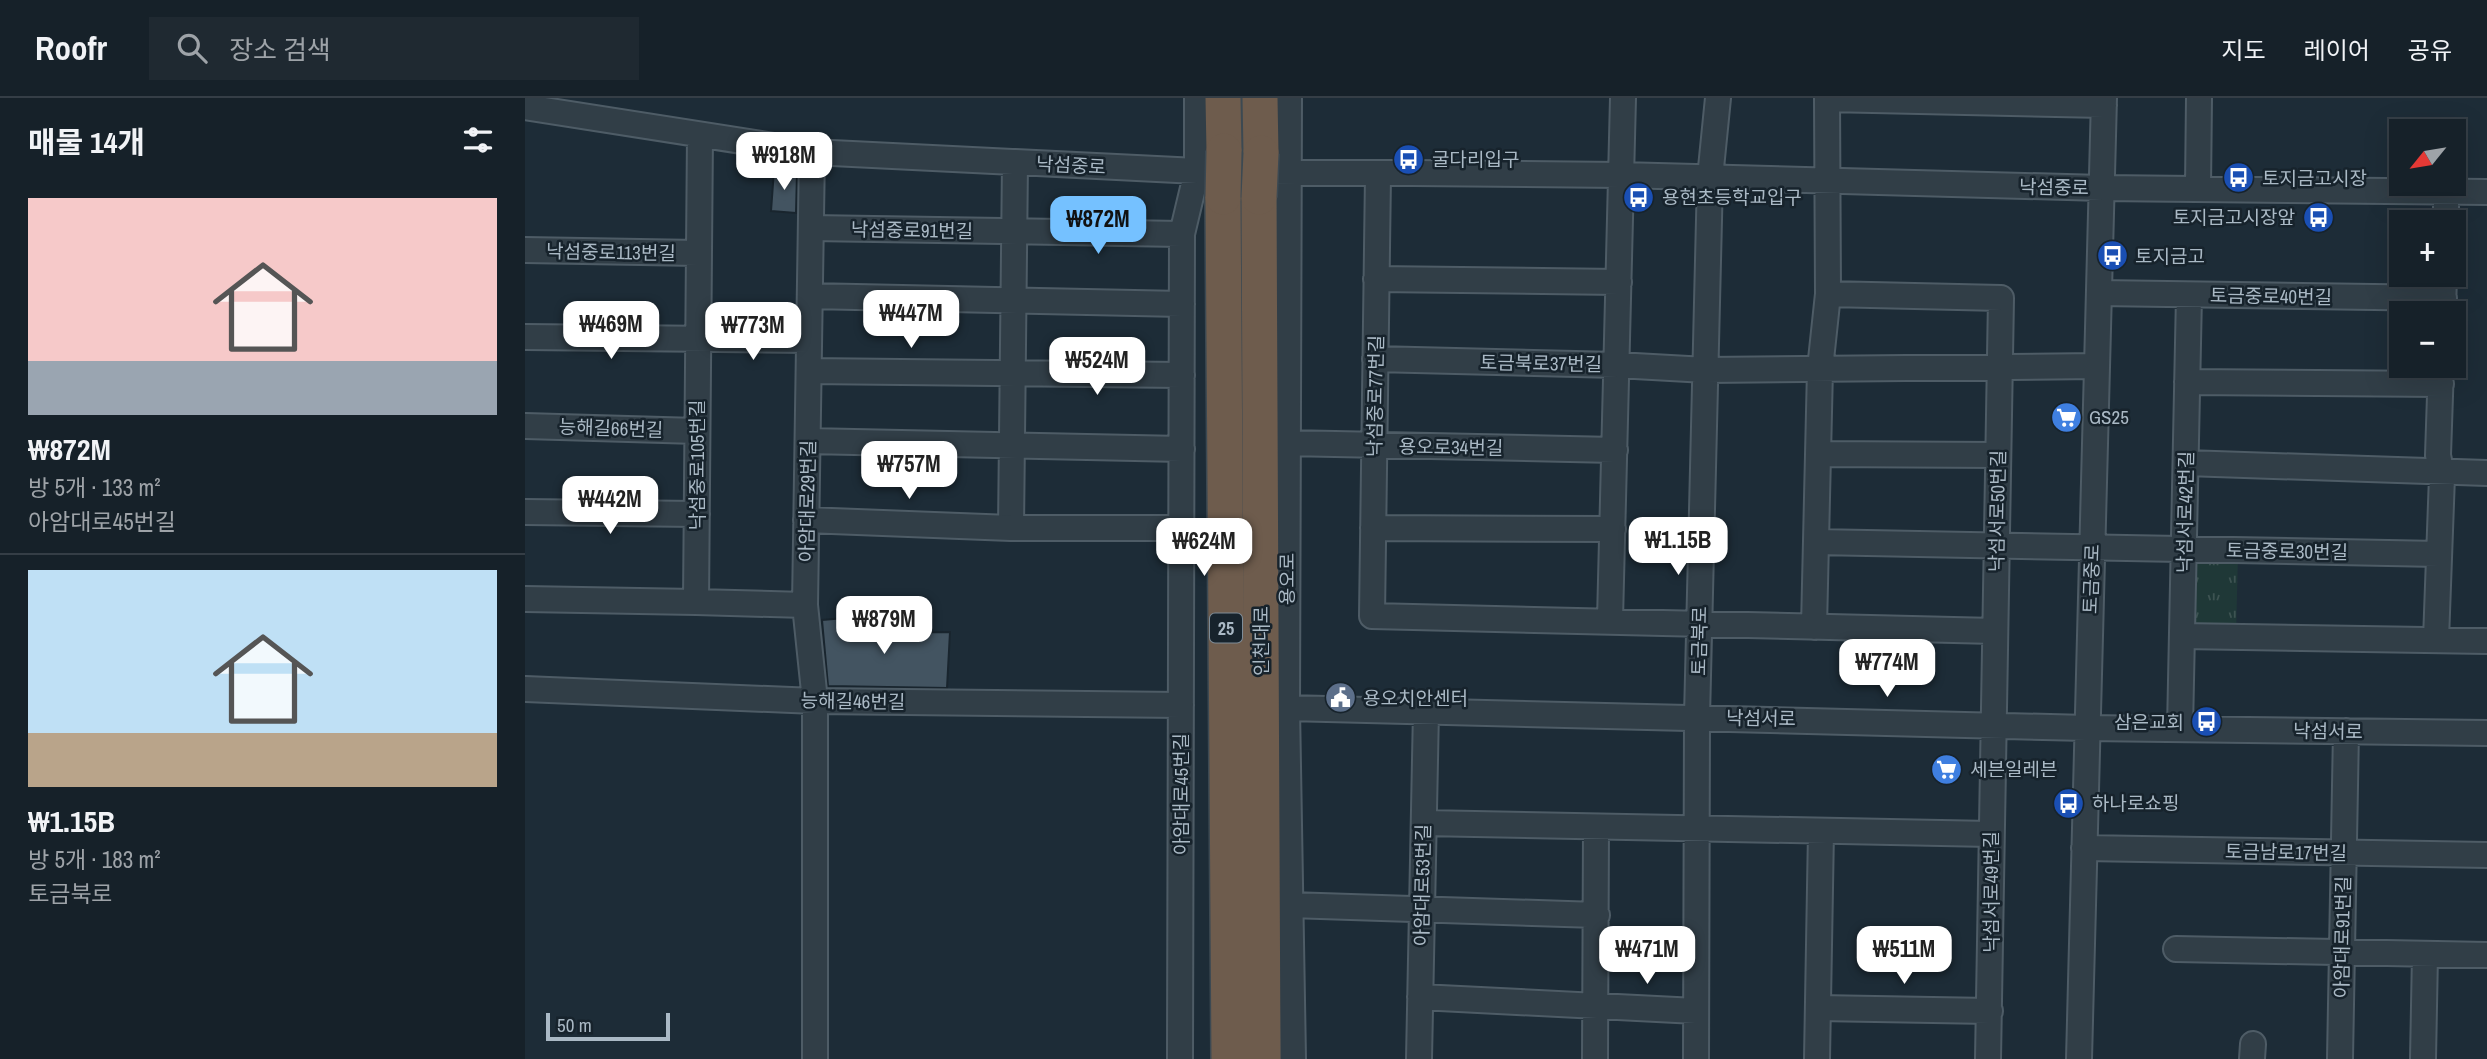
<!DOCTYPE html>
<html lang="ko">
<meta charset="utf-8">
<style>
:root{--surface:#162129;--page:#1f2931;--text:#f1f3f6;--muted:#9ea3a8;--line:#353e46;--accent:#75c1ff}
body{margin:0;font-family:"Archivo Narrow","Noto Sans KR",sans-serif;background:var(--page);color:var(--text);height:100vh;display:flex;flex-direction:column;font-size:26px;white-space:nowrap}
*{box-sizing:border-box;margin:0}
p{font-size:23px;color:var(--muted)}
.icon{flex:none;width:38px;height:38px;fill:none;stroke:currentColor;stroke-width:2;stroke-linecap:round;stroke-linejoin:round}
.map{position:relative;flex:1;overflow:hidden}
.side{display:flex;flex-direction:column;background:var(--surface);width:525px}
.side>*{flex:none}
.needle{width:46px;rotate:240deg}
.fabs{position:absolute;left:1864px;top:21px;display:grid;gap:14px}
.fabs a{display:grid;place-items:center;width:77px;height:77px;border-radius:0px;background:var(--surface);box-shadow:0 7px 28px #0002,0 0 0 2px var(--line);font-size:35px}
.scale{position:absolute;left:21px;bottom:18px;width:124px;box-sizing:border-box;padding-left:7px;border:4px solid #aab9c5;border-top:0;font-size:19px;line-height:24px;white-space:nowrap;color:#aab9c5;-webkit-text-stroke:5px #17232c;paint-order:stroke}
.price{position:absolute;translate:-50% -60px;padding:0 16px;border-radius:14px;background:#fff;color:#222;font-size:23px;line-height:46px;filter:drop-shadow(0 2px 4px #0008)}
.price::after{content:'';position:absolute;left:50%;top:42px;width:21px;height:16px;margin-left:-10px;background:inherit;clip-path:polygon(0 0,100% 0,50% 100%)}
.price.on{background:var(--accent);color:#111}
ul{padding:0;list-style:none}
li{display:grid;align-content:center;gap:14px;height:371px;padding:0 28px}
li+li{border-top:2px solid var(--line)}
li span{display:grid;place-items:center;height:217px;border-radius:0px;color:#555}
li>.icon{margin-inline-start:auto}
span .icon{width:126px;height:126px;fill:#fffc;stroke-width:1}
li b{font-size:30px}
h2{display:flex;justify-content:space-between;align-items:center;height:84px;padding:0 28px;font-size:30px}
header{display:flex;align-items:center;gap:42px;box-sizing:border-box;height:98px;padding:0 35px;background:var(--surface);border-bottom:2px solid var(--line)}
header strong{font-size:33px}
nav{display:flex;gap:38px;margin-inline-start:auto;font-size:24px}
.search{width:490px;height:63px;background:var(--page);display:flex;align-items:center;gap:18px;box-sizing:border-box;padding:0 24px;border-radius:0px;color:var(--muted);font-size:26px}
main{display:flex;flex:1;min-height:0}
.map>svg:first-child{display:block}
</style>
<header>
<strong>Roofr</strong>
<div class="search"><svg class="icon" aria-label="search" viewBox="0 0 24 24"><circle cx="10" cy="10" r="6"/><path d="M15 15l6 6"/></svg>장소 검색</div>
<nav><a>지도</a><a>레이어</a><a>공유</a></nav>
</header>
<main>
<section class="side">
<h2>매물 14개<svg class="icon" aria-label="filters" viewBox="0 0 24 24"><path d="M4 7h16M4 17h16"/><circle cx="9" cy="7" r="2"/><circle cx="15" cy="17" r="2"/></svg></h2>
<ul>
<li><span style="background:linear-gradient(#f6c9c9 75%,#9aa5b1 0)"><svg class="icon" aria-label="home" viewBox="0 0 24 24"><path d="M3 11l9-7 9 7M6 9v11h12V9"/></svg></span><div><b>₩872M</b><p>방 5개 · 133 m²</p><p>아암대로45번길</p></div></li>
<li><span style="background:linear-gradient(#bfe0f5 75%,#b9a48a 0)"><svg class="icon" aria-label="home" viewBox="0 0 24 24"><path d="M3 11l9-7 9 7M6 9v11h12V9"/></svg></span><div><b>₩1.15B</b><p>방 5개 · 183 m²</p><p>토금북로</p></div></li>
</ul>
</section>
<div class="map">
<svg width="1962" height="961" viewBox="0 0 1962 961">
<defs>
<pattern id="park-tufts" width="24" height="20" patternUnits="userSpaceOnUse" patternTransform="scale(1.75)"><rect width="24" height="20" fill="#1f3837"/><path d="M3 7l-1-3M5 7V3M7 7l1-3M15 17l-1-3M17 17v-4M19 17l1-3" fill="none" stroke="#3d5352"/></pattern>
</defs>
<rect width="100%" height="100%" fill="#1d2c37"/>
<!-- park -->
<path fill="url(#park-tufts)" d="M1662 454 1713 455 1711 535H1661Z"/>
<!-- building -->
<path fill="#435461" stroke="#19252e" stroke-width="2" d="M249 72 272 74 271 115 246 113Z
M343 518 340 535 425 534 422 590 303 588 297 522Z"/>
<g fill="none" stroke-linecap="round" stroke-linejoin="round">
<defs>
<path id="minor" d="M764 0 762 610 768 961
M1302 1 1579 7
M0 9 287 54 672 73 1096 77 1577 90 1962 94
M175 37 171 504 280 507
M287 54 280 507 290 603V961
M853 77 847 518 1470 533
M1673 89 1674 0
M1921 124V93
M286 130 657 136
M0 152 173 155
M851 181 1094 184
M1574 195 1919 200
M1303 196 1476 200 1463 961
M285 198 657 206
M1918 215 1919 177
M0 239 284 242
M850 261 1092 267 1181 272 1572 268
M284 273 657 277
M1662 284 1916 286
M0 328 172 333
M283 343 657 351
M762 345 1090 352
M1293 356 1473 357
M1661 365 1962 375
M0 414 172 416
M281 422 486 430H656
M486 430 490 64
M848 430 1088 431
M1291 444 1914 456
M0 501 171 504
M1085 522 1098 0
M1289 529 1295 271 1303 196 1302 0
M1657 538 1962 543
M1911 542 1917 378 1913 357 1916 268
M0 591 290 603 656 607
M762 610 1562 630 1962 635
M1655 631 1664 197
M899 725 1466 736
M1559 750 1962 757
M765 807 1072 817
M1651 851 1962 857
M895 899 1171 913
M1293 910 1465 913
M655 961 657 136 672 73V0
M894 961 901 612
M1070 961 1071 730
M1171 961 1172 619 1185 80 1193 0
M1292 961 1296 733
M1554 961 1579 0
M1727 961 1728 946
M1815 961 1821 633
M1898 961 1900 856"/>
<path id="highway" d="M698 0 699 53
M735 0 736 55
M698 99 704 961
M734 99 738 961"/>
</defs>
<!-- minor casing -->
<use href="#minor" stroke="#4e5c66" stroke-width="28"/>
<!-- highway casing -->
<use href="#highway" stroke="#3c4952" stroke-width="38"/>
<!-- minor -->
<use href="#minor" stroke="#313e47" stroke-width="24"/>
<!-- highway -->
<use href="#highway" stroke="#6e5c4d" stroke-width="35"/>
<defs>
<path id="highway-bridge" d="M698 99 699 53
M734 99 736 55"/>
</defs>
<!-- highway-bridge casing -->
<use href="#highway-bridge" stroke="#3c4952" stroke-width="38" stroke-linecap="butt"/>
<!-- highway-bridge -->
<use href="#highway-bridge" stroke="#6e5c4d" stroke-width="35"/>
</g>
<!-- icons -->
<defs>
<symbol id="bus-disc" viewBox="-11 -11 22 22"><circle r="9.5" fill="#1a4fb4" stroke="#17232c"/><path d="M-5-6H5V4H4V6H2V4H-2V6H-4V4H-5ZM-3.5-4V0h7V-4ZM-3.5 1.2v1.5H-2V1.2ZM2 1.2v1.5H3.5V1.2Z" fill="#fff"/></symbol>
<symbol id="supermarket-disc" viewBox="-11 -11 22 22"><circle r="9.5" fill="#3f7fe0" stroke="#17232c"/><path d="M-6-5.5h2.5l.6 2H6L4.5 2H-2.5L-4.4-4H-6ZM-1.5 3.2a1.3 1.3 0 1 0 .1 0ZM3 3.2a1.3 1.3 0 1 0 .1 0Z" fill="#fff"/></symbol>
<symbol id="civic-disc" viewBox="-11 -11 22 22"><circle r="9.5" fill="#5c6f8a" stroke="#17232c"/><path d="M-.6-6.5H3V-4.5H.6V-3L4-1V1h2V6H-6V1h2V-1L-.6-3ZM-1.2 2.5V6h2.4V2.5Z" fill="#fff"/></symbol>
</defs>
<g fill-rule="evenodd">
<use href="#bus-disc" x="866" y="44" width="35" height="35"/>
<use href="#bus-disc" x="1696" y="62" width="35" height="35"/>
<use href="#bus-disc" x="1096" y="82" width="35" height="35"/>
<use href="#bus-disc" x="1776" y="102" width="35" height="35"/>
<use href="#bus-disc" x="1570" y="140" width="35" height="35"/>
<use href="#supermarket-disc" x="1524" y="302" width="35" height="35"/>
<use href="#civic-disc" x="798" y="582" width="35" height="35"/>
<use href="#bus-disc" x="1664" y="606" width="35" height="35"/>
<use href="#supermarket-disc" x="1404" y="654" width="35" height="35"/>
<use href="#bus-disc" x="1526" y="688" width="35" height="35"/>
</g>
<g text-anchor="middle" dominant-baseline="central" stroke-width="5" stroke-linejoin="round" paint-order="stroke">
<!-- shield labels -->
<rect fill="#17232c" stroke="#7e8c97" stroke-width="2" x="685" y="515.5" width="32" height="29" rx="5"/>
<g font-size="18" font-weight="bold" fill="#aab9c5">
<text x="701" y="530">25</text>
</g>
<!-- poi labels -->
<g font-size="19" fill="#aab9c5" stroke="#17232c" text-anchor="start">
<text x="907" y="61">굴다리입구</text>
<text x="1737" y="80">토지금고시장</text>
<text x="1137" y="99">용현초등학교입구</text>
<text x="1770" y="119" text-anchor="end">토지금고시장앞</text>
<text x="1610" y="158">토지금고</text>
<text x="1564" y="319">GS25</text>
<text x="838" y="600">용오치안센터</text>
<text x="1659" y="624" text-anchor="end">삼은교회</text>
<text x="1445" y="671">세븐일레븐</text>
<text x="1567" y="705">하나로쇼핑</text>
</g>
<!-- street labels -->
<g font-size="19" fill="#aab9c5" stroke="#17232c">
<text transform="translate(546 67) rotate(3)">낙섬중로</text>
<text transform="translate(1529 89) rotate(1)">낙섬중로</text>
<text transform="translate(387 132) rotate(1)">낙섬중로91번길</text>
<text transform="translate(86 154) rotate(1)">낙섬중로113번길</text>
<text transform="translate(1746 198) rotate(1)">토금중로40번길</text>
<text transform="translate(1016 265) rotate(1)">토금북로37번길</text>
<text transform="translate(850 298) rotate(-89)">낙섬중로77번길</text>
<text transform="translate(86 330) rotate(2)">능해길66번길</text>
<text transform="translate(926 349) rotate(1)">용오로34번길</text>
<text transform="translate(172 367) rotate(-90)">낙섬중로105번길</text>
<text transform="translate(282 403) rotate(-89)">아암대로29번길</text>
<text transform="translate(1472 413) rotate(-89)">낙섬서로50번길</text>
<text transform="translate(1660 414) rotate(-89)">낙섬서로42번길</text>
<text transform="translate(1762 453) rotate(1)">토금중로30번길</text>
<text transform="translate(762 481) rotate(-90)">용오로</text>
<text transform="translate(1566 481) rotate(-88)">토금중로</text>
<text transform="translate(736 543) rotate(-90)">인천대로</text>
<text transform="translate(1174 543) rotate(-89)">토금북로</text>
<text transform="translate(328 603) rotate(1)">능해길46번길</text>
<text transform="translate(1236 620) rotate(1)">낙섬서로</text>
<text transform="translate(1803 633) rotate(1)">낙섬서로</text>
<text transform="translate(656 696) rotate(-90)">아암대로45번길</text>
<text transform="translate(1761 754) rotate(1)">토금남로17번길</text>
<text transform="translate(897 787) rotate(-89)">아암대로53번길</text>
<text transform="translate(1466 794) rotate(-90)">낙섬서로49번길</text>
<text transform="translate(1817 839) rotate(-89)">아암대로91번길</text>
</g>
</g>
</svg>
<div class="fabs">
<a><svg class="needle" viewBox="-14 -14 28 28"><path d="M0-13l5 13h-10z" fill="#e53935"/><path d="M0 13l5-13h-10z" fill="#9ea3a8"/></svg></a>
<a>+</a>
<a>−</a>
</div>
<div class="scale">50 m</div>
<b class="price" style="left:259px;top:94px">₩918M</b>
<b class="price on" style="left:573px;top:158px">₩872M</b>
<b class="price" style="left:386px;top:252px">₩447M</b>
<b class="price" style="left:86px;top:263px">₩469M</b>
<b class="price" style="left:228px;top:264px">₩773M</b>
<b class="price" style="left:572px;top:299px">₩524M</b>
<b class="price" style="left:384px;top:403px">₩757M</b>
<b class="price" style="left:85px;top:438px">₩442M</b>
<b class="price" style="left:1153px;top:479px">₩1.15B</b>
<b class="price" style="left:679px;top:480px">₩624M</b>
<b class="price" style="left:359px;top:558px">₩879M</b>
<b class="price" style="left:1362px;top:601px">₩774M</b>
<b class="price" style="left:1122px;top:888px">₩471M</b>
<b class="price" style="left:1379px;top:888px">₩511M</b>
</div>
</main>
